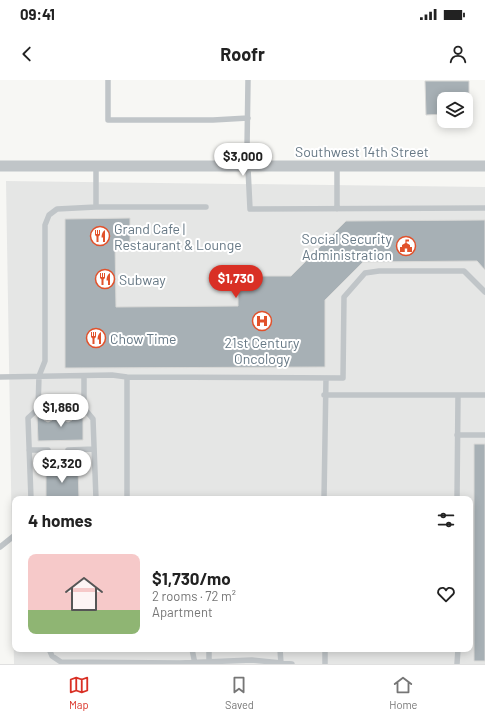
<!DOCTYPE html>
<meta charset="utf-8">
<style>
:root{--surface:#fff;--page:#f2f2f2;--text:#222;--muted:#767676;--line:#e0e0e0;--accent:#d93025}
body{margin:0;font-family:Barlow,sans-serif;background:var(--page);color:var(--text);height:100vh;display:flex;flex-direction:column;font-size:15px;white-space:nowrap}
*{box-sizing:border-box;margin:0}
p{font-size:13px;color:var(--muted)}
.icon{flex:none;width:22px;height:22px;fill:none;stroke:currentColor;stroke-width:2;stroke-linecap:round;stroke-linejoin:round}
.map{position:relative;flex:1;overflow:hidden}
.sheet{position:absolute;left:12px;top:416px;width:461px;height:156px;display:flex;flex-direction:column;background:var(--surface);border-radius:8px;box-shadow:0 2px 10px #0003}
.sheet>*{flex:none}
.tools{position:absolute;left:437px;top:12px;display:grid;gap:8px}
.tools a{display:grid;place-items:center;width:36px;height:36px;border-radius:8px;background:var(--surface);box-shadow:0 2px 10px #0003;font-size:20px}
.price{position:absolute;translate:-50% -34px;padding:0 9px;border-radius:14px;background:#fff;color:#222;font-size:13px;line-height:26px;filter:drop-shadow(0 1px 2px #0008)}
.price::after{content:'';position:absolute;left:50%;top:24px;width:12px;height:9px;margin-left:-6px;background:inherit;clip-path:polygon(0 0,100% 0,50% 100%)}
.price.on{background:var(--accent);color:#fff}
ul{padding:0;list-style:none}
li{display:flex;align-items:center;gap:12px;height:100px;padding:0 16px}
li span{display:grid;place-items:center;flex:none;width:112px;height:80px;border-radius:8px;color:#555}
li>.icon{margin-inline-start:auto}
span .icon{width:48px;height:48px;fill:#fffc;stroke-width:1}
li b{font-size:17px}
h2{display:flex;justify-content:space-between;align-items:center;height:48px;padding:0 16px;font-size:17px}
.status{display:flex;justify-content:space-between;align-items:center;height:28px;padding:0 20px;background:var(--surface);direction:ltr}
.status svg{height:11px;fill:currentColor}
header{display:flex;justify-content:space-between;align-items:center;height:52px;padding:0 16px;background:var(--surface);font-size:18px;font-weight:700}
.dock{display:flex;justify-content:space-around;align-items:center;height:56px;border-top:1px solid var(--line);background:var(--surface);font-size:11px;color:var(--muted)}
.dock a{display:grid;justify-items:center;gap:2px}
.dock .on{color:var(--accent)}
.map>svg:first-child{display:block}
</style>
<div class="status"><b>09:41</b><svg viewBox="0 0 49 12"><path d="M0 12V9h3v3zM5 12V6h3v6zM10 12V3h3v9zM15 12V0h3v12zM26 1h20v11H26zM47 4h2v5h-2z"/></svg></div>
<header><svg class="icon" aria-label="back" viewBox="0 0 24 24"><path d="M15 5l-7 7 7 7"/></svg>Roofr<svg class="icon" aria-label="person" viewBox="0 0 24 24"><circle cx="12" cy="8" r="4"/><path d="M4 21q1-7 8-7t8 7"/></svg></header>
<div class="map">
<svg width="485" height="584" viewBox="0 0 485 584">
<rect width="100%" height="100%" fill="#f7f7f4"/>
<!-- built -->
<path fill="#e5e6e5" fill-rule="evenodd" d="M6 101 485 107V584H14ZM15 419H470V569H15Z"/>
<!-- building -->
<path fill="#a7b0b5" stroke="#d9d9d7" d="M425 1H469V19H444V34L426 35Z
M130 138V162H115L116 227 238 226V196H291L346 141 485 140V190L477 181 363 182 325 220V287L65 288V139Z
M64 333V340L68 342 72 340V333H83V360L38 361 37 335 44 334V340L48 342 52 340V334Z
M474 364H485V581H474Z
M46 389H78L79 418H46Z"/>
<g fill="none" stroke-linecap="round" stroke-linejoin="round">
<!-- lane -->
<path stroke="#c0c5c8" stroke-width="5.5" d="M108 0V40H213L248 38
M248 0 247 68 250 129 485 128
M337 86V129
M96 127V86
M0 297 112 295 127 297 343 298 344 217 365 193 379 191H464L485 212
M84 297V328L38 329 39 296 45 281V145L49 135 57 129 96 127H206
M127 297V419
M324 315H485
M68 328V338
M84 328 93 339 96 419
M48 329V338
M457 355H485
M29 370H48
M68 370 94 369
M31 419 28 338 38 329
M324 419 326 298
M457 419 458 315
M0 467 15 455
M49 569 52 576 61 582 180 583 252 580 292 584
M192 569 195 584
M209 569V582
M280 569 281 584
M325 569V584
M457 584 458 569"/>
<!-- street -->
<path stroke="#c0c5c8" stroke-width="11" d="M0 86H485"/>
</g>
<!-- icons -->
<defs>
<symbol id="restaurant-ring" viewBox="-11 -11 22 22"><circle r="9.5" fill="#fff" stroke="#e1512b" stroke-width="1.5"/><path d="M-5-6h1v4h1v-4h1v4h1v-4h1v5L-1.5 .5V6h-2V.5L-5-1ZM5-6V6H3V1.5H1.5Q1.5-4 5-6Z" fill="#e1512b"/></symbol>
<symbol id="civic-ring" viewBox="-11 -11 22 22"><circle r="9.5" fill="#fff" stroke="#e1512b" stroke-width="1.5"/><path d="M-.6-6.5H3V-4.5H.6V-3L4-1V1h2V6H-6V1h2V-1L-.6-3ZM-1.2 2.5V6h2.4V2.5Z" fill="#e1512b"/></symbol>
<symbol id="hospital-ring" viewBox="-11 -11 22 22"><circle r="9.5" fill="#fff" stroke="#e1512b" stroke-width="1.5"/><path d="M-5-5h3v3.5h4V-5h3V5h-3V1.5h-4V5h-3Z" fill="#e1512b"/></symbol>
</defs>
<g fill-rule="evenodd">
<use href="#restaurant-ring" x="89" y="145" width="22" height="22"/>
<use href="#civic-ring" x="395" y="155" width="22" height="22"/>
<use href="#restaurant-ring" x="94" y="188" width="22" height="22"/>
<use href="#hospital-ring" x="251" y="230" width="22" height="22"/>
<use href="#restaurant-ring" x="85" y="247" width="22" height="22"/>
</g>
<g text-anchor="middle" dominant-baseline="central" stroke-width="4" stroke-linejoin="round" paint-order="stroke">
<!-- street labels -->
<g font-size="14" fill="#667885" stroke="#fff">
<text x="362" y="71">Southwest 14th Street</text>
</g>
<!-- poi labels -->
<g font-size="14" fill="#667885" stroke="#fff" text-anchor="start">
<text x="114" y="148">Grand Cafe |<tspan x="114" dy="16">Restaurant &amp; Lounge</tspan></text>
<text x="392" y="158" text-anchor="end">Social Security<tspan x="392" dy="16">Administration</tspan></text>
<text x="119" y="199">Subway</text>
<text x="110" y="258">Chow Time</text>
<text x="262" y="262" text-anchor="middle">21st Century<tspan x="262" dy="16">Oncology</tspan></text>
</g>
</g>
</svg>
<div class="tools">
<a><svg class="icon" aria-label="layers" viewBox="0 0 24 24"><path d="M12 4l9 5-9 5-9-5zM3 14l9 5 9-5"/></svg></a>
</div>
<b class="price" style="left:243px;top:97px">$3,000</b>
<b class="price on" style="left:236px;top:219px">$1,730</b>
<b class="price" style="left:61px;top:348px">$1,860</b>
<b class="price" style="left:62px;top:404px">$2,320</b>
<section class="sheet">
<h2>4 homes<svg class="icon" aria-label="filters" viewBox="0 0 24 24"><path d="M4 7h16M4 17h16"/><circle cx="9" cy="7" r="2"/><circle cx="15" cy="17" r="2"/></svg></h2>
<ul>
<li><span style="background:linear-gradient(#f6c9c9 70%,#8fb573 0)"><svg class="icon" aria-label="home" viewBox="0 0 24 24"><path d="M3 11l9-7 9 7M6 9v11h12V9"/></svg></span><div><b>$1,730/mo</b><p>2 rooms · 72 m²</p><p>Apartment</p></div><svg class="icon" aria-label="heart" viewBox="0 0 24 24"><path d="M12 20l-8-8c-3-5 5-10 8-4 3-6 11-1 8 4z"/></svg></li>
</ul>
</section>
</div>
<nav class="dock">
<a class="on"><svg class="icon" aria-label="map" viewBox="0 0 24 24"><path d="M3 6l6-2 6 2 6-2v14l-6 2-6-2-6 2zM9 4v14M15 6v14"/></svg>Map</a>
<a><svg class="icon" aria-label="saved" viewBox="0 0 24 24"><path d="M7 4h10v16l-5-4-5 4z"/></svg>Saved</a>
<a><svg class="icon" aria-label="home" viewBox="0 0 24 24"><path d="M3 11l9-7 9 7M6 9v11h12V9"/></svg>Home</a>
</nav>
